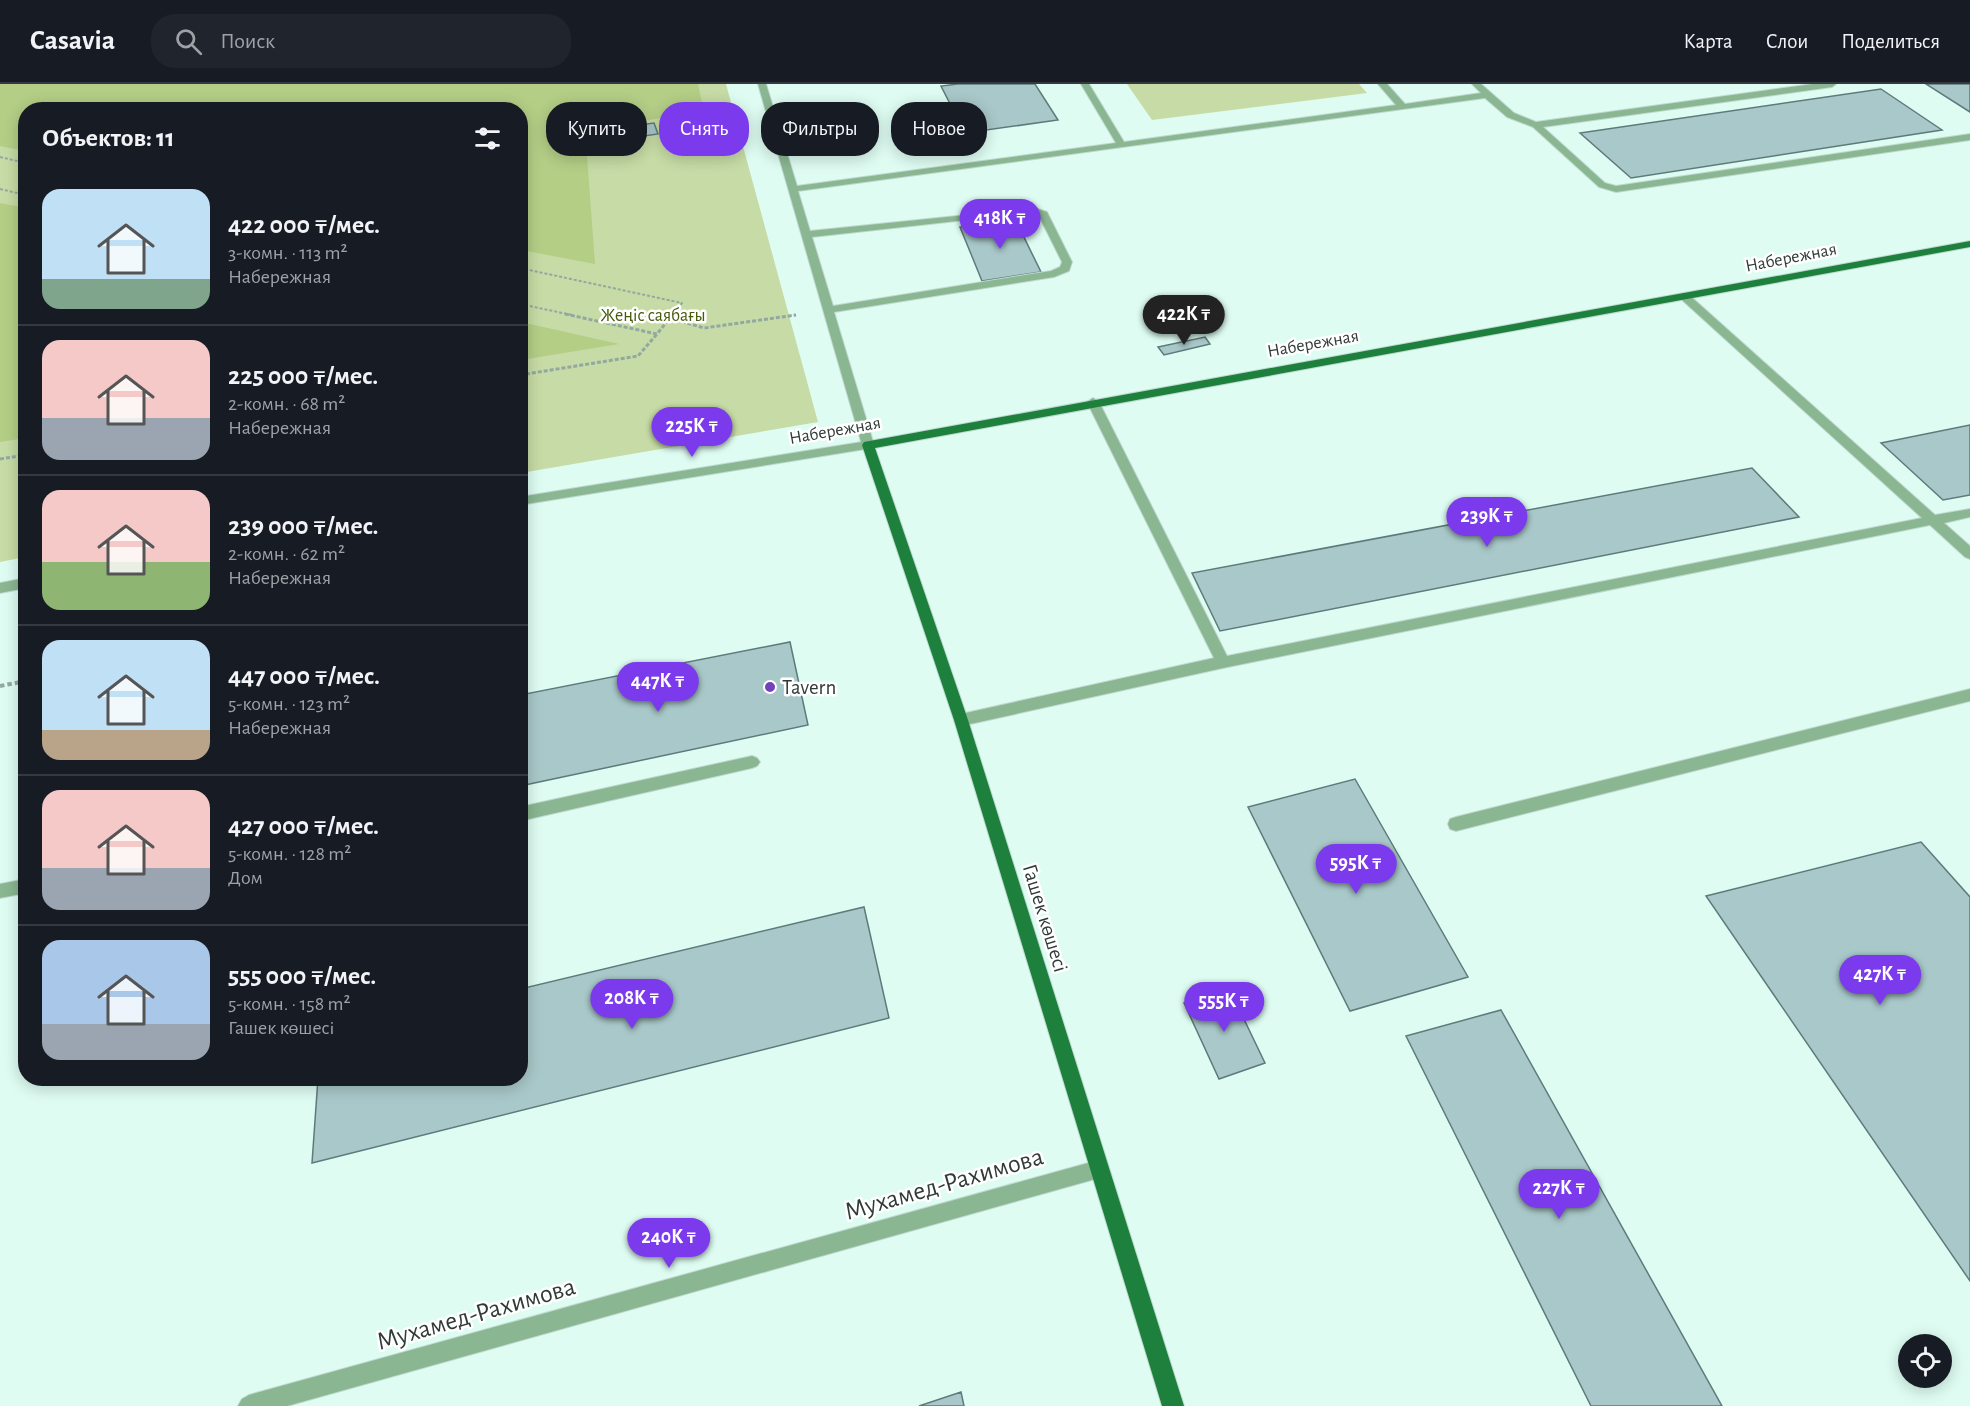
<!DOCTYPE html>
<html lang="ru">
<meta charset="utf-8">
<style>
:root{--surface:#171b24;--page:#20242c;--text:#f1f3f6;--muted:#9ea1a6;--line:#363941;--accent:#7c3aed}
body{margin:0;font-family:"Alegreya Sans",sans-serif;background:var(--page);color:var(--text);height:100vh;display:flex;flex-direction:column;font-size:22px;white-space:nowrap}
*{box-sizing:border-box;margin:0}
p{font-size:20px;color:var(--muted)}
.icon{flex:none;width:33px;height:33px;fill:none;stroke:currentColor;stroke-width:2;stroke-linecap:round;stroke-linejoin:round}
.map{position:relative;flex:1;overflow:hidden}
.sheet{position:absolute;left:18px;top:18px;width:510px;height:984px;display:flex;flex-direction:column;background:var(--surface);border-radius:24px;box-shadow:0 3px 15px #0003}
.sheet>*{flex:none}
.guide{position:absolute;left:546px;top:18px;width:570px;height:54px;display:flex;gap:12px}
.tools{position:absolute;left:1898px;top:1250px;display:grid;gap:12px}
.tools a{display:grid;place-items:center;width:54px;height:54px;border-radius:50%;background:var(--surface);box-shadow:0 3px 15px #0003;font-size:30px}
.price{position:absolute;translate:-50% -51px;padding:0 14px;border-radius:21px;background:var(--accent);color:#fff;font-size:20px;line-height:39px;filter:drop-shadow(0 2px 3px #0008)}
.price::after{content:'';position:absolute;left:50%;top:36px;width:18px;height:14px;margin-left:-9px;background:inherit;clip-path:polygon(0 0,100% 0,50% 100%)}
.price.selected{background:#222;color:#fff}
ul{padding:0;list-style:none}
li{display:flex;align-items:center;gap:18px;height:150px;padding:0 24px}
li+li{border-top:2px solid var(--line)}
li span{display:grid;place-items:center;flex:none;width:168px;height:120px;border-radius:18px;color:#555}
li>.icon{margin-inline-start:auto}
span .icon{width:72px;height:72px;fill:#fffc;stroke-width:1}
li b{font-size:26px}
h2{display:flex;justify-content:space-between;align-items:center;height:72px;padding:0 24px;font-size:26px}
.tag{padding:0 21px;border-radius:24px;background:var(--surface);box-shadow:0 3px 15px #0003;font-size:21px;line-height:54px}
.tag.selected{background:var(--accent);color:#fff}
header{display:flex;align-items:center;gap:36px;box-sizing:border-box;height:84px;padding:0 30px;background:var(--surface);border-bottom:2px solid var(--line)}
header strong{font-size:28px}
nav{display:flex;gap:33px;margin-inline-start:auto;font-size:21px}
.search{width:420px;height:54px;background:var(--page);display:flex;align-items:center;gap:15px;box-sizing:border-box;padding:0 21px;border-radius:24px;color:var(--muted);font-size:22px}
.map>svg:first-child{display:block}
</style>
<header>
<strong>Casavia</strong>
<div class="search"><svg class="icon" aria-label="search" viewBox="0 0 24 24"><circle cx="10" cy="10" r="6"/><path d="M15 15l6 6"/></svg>Поиск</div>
<nav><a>Карта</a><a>Слои</a><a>Поделиться</a></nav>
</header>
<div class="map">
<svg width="1970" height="1322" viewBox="0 0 1970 1322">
<rect width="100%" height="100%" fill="#defcf2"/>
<!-- green -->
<path fill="#c6dba5" d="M0 0H726L818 338 521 389 520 26H26L25 473 0 478Z
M1127 0H1359L1367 9 1152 36Z"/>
<!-- forest -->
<path fill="#b4ce86" d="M0 0H698L704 28 585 45 595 180 521 166 520 26H26L25 67 0 62Z
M0 119 26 124 25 354 0 358Z
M521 238 619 260 521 276Z"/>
<!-- building -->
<path fill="#a9c8c9" stroke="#5e7b7c" stroke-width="1.5" d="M958 0H1035L1058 36 965 49 941 2Z
M1926 0H1970V28Z
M1881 5 1942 46 1631 94 1580 49Z
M654 39 658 50 610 57V45Z
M1015 135 1041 188 982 197 960 143Z
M1205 253 1210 260 1164 271 1158 263Z
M1970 341V411L1943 416 1881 359Z
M1752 384 1799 433 1220 547 1192 489Z
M790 558 808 641 520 702V611Z
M1355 695 1468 893 1350 927 1248 723Z
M1921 758 1970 813V1197L1706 812Z
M864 823 889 934 312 1079 318 994H520V905Z
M1229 904 1265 979 1219 995 1184 919Z
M1501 926 1722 1322H1591L1406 952Z
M961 1308 964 1322H919Z"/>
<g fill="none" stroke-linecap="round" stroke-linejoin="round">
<defs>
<path id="service" d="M758 0H766L797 102 1116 59 1081 0H1089L1124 58 1396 21 1378 0H1387L1405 20 1481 9 1472 0H1481L1514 29 1536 38 1813 0H1836L1832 3 1543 43 1605 99 1616 102 1970 50V56L1616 108 1599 103 1533 43 1507 33 1485 14 798 107 810 147 1035 124 1047 128 1072 178 1069 187 1054 193 834 228 874 361 868 365 862 361ZM1030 129 1039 132 1062 178 1060 183 1051 187 833 222 812 153Z
M1685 210 1689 211 1935 431 1970 425V433L1944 439 1970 462V475L1965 473 1930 441 1223 584 961 642 956 640 954 636 956 632 961 630 1214 574 1087 318 1093 314 1099 318 1227 572 1922 434 1681 215V211Z
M1970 605V617L1456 747 1450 745 1448 740 1450 735 1456 733Z
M752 672 757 674 760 678 757 682 752 684 520 737V723Z
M26 795V809L0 814V800Z"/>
<path id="tertiary" d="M868 357 872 358V364L520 421V413Z
M26 494V504L0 509V499Z
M1099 1076 1106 1078 1108 1085 1106 1092 1099 1094 287 1322H238L242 1315 249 1311Z"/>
<path id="primary" d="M1970 157V163L875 364 968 636 1184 1322H1162L954 636 862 361 864 358Z"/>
</defs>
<!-- service casing -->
<use href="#service" stroke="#bfd9d1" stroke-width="2"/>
<!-- tertiary casing -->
<use href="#tertiary" stroke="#bfd9d1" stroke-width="2"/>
<!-- primary casing -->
<use href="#primary" stroke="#bfd9d1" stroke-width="2"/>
<!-- path-far2 -->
<path stroke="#92a8a1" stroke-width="2" stroke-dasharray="3 2" stroke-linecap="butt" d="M0 73 26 79
M0 105 26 111
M520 184 682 219 672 231
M520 220 572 231
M794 231H796"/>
<!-- path-far1 -->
<path stroke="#92a8a1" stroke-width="3" stroke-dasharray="4 2" stroke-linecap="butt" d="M565 230 657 250 673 230
M670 234 704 244 796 231
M520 291 638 272 657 250
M0 375 26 371"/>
<!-- path -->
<path stroke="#92a8a1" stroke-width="4" stroke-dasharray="4.5 3" stroke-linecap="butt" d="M0 602 26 597"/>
<!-- service -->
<use href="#service" fill="#8ab691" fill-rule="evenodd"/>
<!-- tertiary -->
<use href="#tertiary" fill="#8ab691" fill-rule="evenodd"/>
<!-- primary -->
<use href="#primary" fill="#1d803d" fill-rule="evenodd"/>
</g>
<!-- markers -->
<circle fill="#7142ba" stroke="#fff" stroke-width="2" cx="770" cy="603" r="6"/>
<g text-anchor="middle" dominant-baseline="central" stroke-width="5" stroke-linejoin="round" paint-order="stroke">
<!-- far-street labels -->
<g font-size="18" fill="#303b38" stroke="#fff">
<text transform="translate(1791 174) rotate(-11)">Набережная</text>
<text transform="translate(1313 260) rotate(-10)">Набережная</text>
<text transform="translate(835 347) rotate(-10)">Набережная</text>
</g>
<!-- far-park labels -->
<g font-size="18" fill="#455a0b" stroke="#fff">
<text x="653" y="232">Жеңіс саябағы</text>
</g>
<!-- poi labels -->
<g font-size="21" fill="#303b38" stroke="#fff" text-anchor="start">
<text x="782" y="603">Tavern</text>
</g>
<!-- street labels -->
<g font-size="21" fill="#303b38" stroke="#fff">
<text transform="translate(1045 834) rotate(73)">Гашек көшесі</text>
</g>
<!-- near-street labels -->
<g font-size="26" fill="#303b38" stroke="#fff">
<text transform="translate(944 1100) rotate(-16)">Мухамед-Рахимова</text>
<text transform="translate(476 1230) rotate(-16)">Мухамед-Рахимова</text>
</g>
</g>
</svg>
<div class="tools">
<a><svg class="icon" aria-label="locate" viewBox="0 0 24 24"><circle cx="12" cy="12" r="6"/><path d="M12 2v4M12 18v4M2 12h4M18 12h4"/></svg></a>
</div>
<b class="price" style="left:1000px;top:166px">418K ₸</b>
<b class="price selected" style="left:1184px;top:262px">422K ₸</b>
<b class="price" style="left:692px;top:374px">225K ₸</b>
<b class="price" style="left:1487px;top:464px">239K ₸</b>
<b class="price" style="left:658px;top:629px">447K ₸</b>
<b class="price" style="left:1356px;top:811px">595K ₸</b>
<b class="price" style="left:1880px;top:922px">427K ₸</b>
<b class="price" style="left:632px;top:946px">208K ₸</b>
<b class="price" style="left:1224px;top:949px">555K ₸</b>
<b class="price" style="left:1559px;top:1136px">227K ₸</b>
<b class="price" style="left:669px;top:1185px">240K ₸</b>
<div class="guide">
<a class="tag">Купить</a>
<a class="tag selected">Снять</a>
<a class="tag">Фильтры</a>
<a class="tag">Новое</a>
</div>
<section class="sheet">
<h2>Объектов: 11<svg class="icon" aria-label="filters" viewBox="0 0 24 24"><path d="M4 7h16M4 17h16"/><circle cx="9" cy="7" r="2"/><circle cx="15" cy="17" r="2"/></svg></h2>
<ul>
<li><span style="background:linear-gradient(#bfe0f5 75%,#7fa58c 0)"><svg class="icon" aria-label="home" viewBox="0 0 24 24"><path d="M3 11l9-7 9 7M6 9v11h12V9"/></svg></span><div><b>422 000 ₸/мес.</b><p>3-комн. · 113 m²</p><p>Набережная</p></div></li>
<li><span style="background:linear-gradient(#f6c9c9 65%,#9aa5b1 0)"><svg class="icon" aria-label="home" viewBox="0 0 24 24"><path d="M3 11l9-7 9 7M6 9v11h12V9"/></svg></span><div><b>225 000 ₸/мес.</b><p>2-комн. · 68 m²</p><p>Набережная</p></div></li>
<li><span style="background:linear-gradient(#f6c9c9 60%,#8fb573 0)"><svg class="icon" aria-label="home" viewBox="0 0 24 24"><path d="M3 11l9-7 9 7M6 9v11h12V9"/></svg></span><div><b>239 000 ₸/мес.</b><p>2-комн. · 62 m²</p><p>Набережная</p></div></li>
<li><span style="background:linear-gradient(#bfe0f5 75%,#b9a48a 0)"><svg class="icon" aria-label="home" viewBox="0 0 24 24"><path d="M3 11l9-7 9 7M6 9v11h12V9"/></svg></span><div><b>447 000 ₸/мес.</b><p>5-комн. · 123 m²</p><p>Набережная</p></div></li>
<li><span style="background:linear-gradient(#f6c9c9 65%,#9aa5b1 0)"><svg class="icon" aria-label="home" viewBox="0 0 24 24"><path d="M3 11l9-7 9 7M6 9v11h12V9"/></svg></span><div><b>427 000 ₸/мес.</b><p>5-комн. · 128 m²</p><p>Дом</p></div></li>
<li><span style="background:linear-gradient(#a9c7e8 70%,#9aa5b1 0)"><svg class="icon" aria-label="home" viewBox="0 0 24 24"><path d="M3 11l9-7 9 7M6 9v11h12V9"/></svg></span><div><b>555 000 ₸/мес.</b><p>5-комн. · 158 m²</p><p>Гашек көшесі</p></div></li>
</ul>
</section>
</div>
